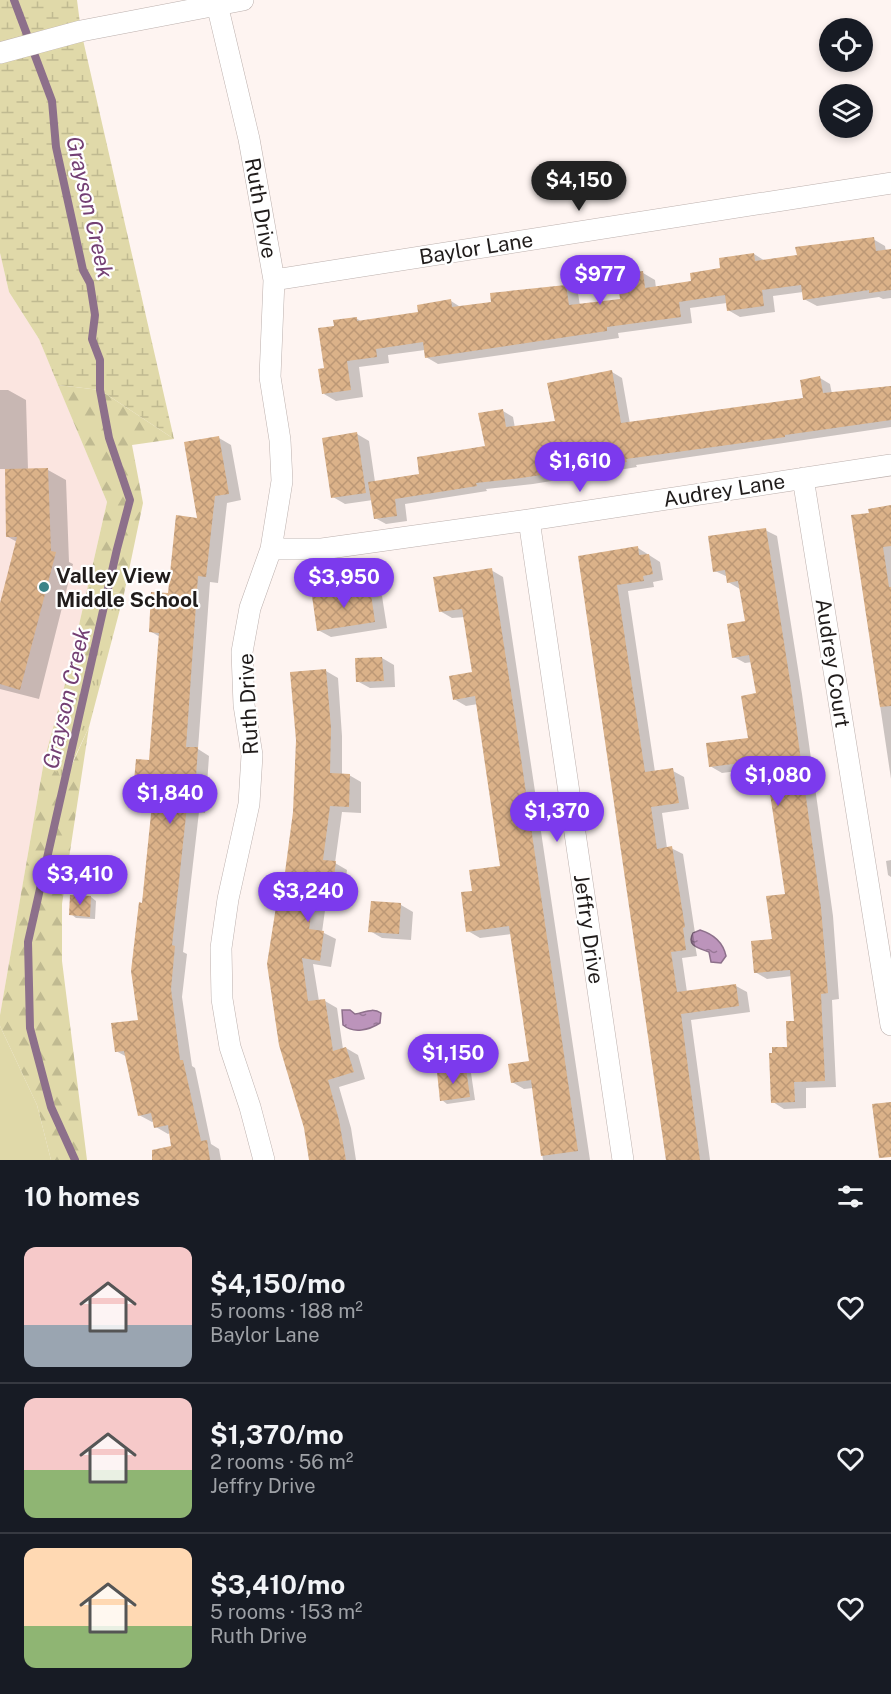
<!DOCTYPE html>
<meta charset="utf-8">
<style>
:root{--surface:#171b24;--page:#242831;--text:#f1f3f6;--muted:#9ea1a6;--line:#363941;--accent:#7c3aed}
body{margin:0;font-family:"Public Sans",sans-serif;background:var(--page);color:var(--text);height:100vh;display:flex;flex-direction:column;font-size:22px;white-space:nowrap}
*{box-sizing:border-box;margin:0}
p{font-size:20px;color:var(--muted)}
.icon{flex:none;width:33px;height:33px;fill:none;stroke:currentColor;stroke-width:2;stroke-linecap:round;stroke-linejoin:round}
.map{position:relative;height:1160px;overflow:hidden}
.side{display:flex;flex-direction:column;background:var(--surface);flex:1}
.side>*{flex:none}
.tools{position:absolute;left:819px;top:18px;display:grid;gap:12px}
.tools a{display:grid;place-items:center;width:54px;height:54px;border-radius:50%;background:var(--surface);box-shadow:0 3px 9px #0003;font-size:30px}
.price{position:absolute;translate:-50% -51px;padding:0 14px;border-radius:21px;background:var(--accent);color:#fff;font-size:20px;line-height:39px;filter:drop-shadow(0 2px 3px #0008)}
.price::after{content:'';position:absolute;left:50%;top:36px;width:18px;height:14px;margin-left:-9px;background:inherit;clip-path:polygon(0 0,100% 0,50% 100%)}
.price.selected{background:#222;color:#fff}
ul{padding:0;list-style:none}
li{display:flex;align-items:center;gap:18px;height:150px;padding:0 24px}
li+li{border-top:2px solid var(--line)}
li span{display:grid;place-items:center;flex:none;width:168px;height:120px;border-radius:12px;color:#555}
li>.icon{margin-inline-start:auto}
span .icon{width:72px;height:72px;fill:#fffc;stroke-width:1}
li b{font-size:26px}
h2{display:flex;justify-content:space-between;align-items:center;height:72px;padding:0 24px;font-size:26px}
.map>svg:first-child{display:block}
</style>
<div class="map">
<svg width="891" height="1160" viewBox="0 0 891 1160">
<defs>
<pattern id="grass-tufts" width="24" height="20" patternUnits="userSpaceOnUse" patternTransform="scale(1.5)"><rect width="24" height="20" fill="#e0d9a9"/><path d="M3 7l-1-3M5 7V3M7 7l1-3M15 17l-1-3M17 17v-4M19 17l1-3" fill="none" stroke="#c0ba91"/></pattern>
<pattern id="forest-firs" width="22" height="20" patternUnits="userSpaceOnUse" patternTransform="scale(1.5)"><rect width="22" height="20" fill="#e0d9a9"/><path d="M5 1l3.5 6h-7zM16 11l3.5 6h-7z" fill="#c0ba91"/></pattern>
<pattern id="wetland-marsh" width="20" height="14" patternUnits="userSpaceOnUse" patternTransform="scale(1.5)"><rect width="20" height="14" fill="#e0d9a9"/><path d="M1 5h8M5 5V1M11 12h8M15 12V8" fill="none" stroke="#c0ba91"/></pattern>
<pattern id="water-ripples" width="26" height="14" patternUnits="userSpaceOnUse" patternTransform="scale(1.5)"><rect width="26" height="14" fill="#bc94bb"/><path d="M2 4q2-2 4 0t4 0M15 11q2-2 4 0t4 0" fill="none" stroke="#987897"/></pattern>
<pattern id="building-cross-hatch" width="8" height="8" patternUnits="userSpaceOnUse" patternTransform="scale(1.5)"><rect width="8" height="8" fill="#dbb289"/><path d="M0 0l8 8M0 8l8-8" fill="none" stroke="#bc9876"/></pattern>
</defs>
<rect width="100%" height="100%" fill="#fef4f1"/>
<!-- built -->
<path fill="#fbe5e0" d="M0 253 9 292 39 339 107 502 68 673 44 761 0 1015Z"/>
<!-- grass -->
<path fill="url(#grass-tufts)" d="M107 591 124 594 89 727 64 780 44 761 68 673 89 670Z"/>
<!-- forest -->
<path fill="url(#forest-firs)" d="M58 385 100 390 174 439 132 445 143 503 124 594 107 591 89 670 68 673 107 502Z
M89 727 62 904V961L87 1160H51L37 1105 0 1026V1015L44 761 65 780Z"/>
<!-- wetland -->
<path fill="url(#wetland-marsh)" d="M0 0H77L81 31 174 439 100 390 58 385 39 339 9 292 0 253Z"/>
<!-- pitch -->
<path fill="#e0d9a9" d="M0 1026 37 1105 51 1160H0Z"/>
<!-- water -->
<path fill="url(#water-ripples)" stroke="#8d708b" stroke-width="1.5" d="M700 930C713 934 723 942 726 956L721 963 711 962 709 952C699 948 686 946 693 933Z
M342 1010H350L355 1014C364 1013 372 1007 381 1013L380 1023C369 1030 354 1034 343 1025Z"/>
<!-- shadow -->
<path fill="#0003" d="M873 239 885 246 886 252 891 251V298L883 299 879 297 817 306 804 299 803 292 773 296 775 312 740 317 728 310 727 303 690 308 692 323 618 333 619 338 438 364 426 357 425 350 388 355 389 363 359 367 363 397 336 401 324 394 326 369 335 327 356 318 362 322 419 314 451 301 462 308 493 303 566 286 578 293 580 306 622 301 643 273 655 280 656 288 693 283 754 254 765 261 798 256Z
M612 372 622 378 630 424 805 400 820 378 830 384 832 394 891 386V427L636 465 637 467 533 484 486 489 487 491 405 504 407 521 386 524 375 518 373 500 345 504 333 497 357 434 369 441 375 482 421 475 487 448 503 411 513 417 515 428 557 422Z
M0 390H8L26 400 28 470H48L66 480 69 562 73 564 39 699 0 689V609L17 542 8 537 6 469H0Z
M219 438 231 445 241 500 227 503 218 583 210 582 198 749 209 756 205 813 199 812 189 898 183 952 187 954 182 997 192 1066 195 1068 211 1144 219 1149 221 1160H174L170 1133 168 1134 156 1127 155 1121 152 1122 139 1115 127 1057 116 1051 140 1021 143 904 153 809H146L134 802 150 762 160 637 150 631 169 595 198 519Z
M891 511V779L852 517Z
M765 530 777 536 802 694 833 916 839 999 832 1000 836 1087 806 1088V1108L784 1109 773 1102 796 1022 792 976 767 979 755 972 773 940 786 895 767 767 722 773 710 766 749 739 757 694 752 662 745 663 734 657 746 623 740 589 728 582V577L715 571Z
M638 548 660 562 663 580 653 582 654 587 628 591 655 772 673 771 684 777 689 809 662 813 667 848H671L683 854 695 933H693L697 956 682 958 687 992 736 986 747 992 750 1012 691 1020 710 1160H668L580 557Z
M491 570 503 577 590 1160H543L533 1088 524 1089 512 1082 531 1062 511 934 480 938 468 931 473 892 502 867 478 704 466 706 454 699 473 674 465 617 452 618 440 611Z
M369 589 382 596 387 628 331 637 318 630Z
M382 658 394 665 395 687 370 688 357 681Z
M326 671 338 678 342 736V775H349L361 782V813L342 812 335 863 347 870 344 891 328 889 322 932 336 939 331 967 313 964 319 1001H325L337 1008 343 1049 346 1048 358 1055 365 1079 339 1087 351 1128 356 1160H311L284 897Z
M891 860V877L888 875 886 861Z
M91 897 96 901 95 919 76 918 71 914Z
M401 905 413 912 411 940 382 938 370 931Z
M466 1070 471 1073 475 1100 447 1104 442 1100Z"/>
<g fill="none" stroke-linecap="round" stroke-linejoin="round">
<!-- stream -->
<path stroke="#8d708b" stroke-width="8" d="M14 0 52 101 56 147 83 270 90 283 95 315 92 339 100 360V390L109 438 130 500 117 549 28 942 30 1028 51 1107 75 1160"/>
</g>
<!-- building -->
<path fill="url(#building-cross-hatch)" d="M874 237 876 251 891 249V290L869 293V290L803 300 801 285 762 290 764 306 727 311 725 295 679 302 681 317 607 327V331L425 358 423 342 376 349 377 357 347 361 351 390 322 394 318 369 324 368 318 328 334 326 333 320 357 317V321L418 312 417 305 451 299 452 307 491 302 490 293 566 285 569 305 620 299 617 275 643 271 645 288 691 281 690 273 720 268 719 258 754 253 755 261 797 255 795 247Z
M612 370 621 423 803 398 800 380 820 376 823 393 891 386V420L785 435V437L626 459 627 462 521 478 476 483 477 486 395 499 397 516 374 519 368 482 419 474 417 457 485 446 478 413 503 409 506 427 555 421 547 383Z
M357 432 366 493 331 498 322 438Z
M219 436 229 494 215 496 206 577 198 576 186 747H198L194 807 187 806 178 890 172 945 175 946 171 989 180 1060H183L201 1141 207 1140 210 1160H152V1150L171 1146 168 1125 154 1128 151 1113 138 1116 124 1051 115 1052 111 1023 138 1020 131 971 139 902 142 903 152 804 132 803 136 759 149 760 159 633 149 632 151 592 168 593 176 515 197 518 184 442Z
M48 468 51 551 56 552 20 690 0 684V603L17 537H6L5 469Z
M891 505V546L883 547 889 587H891V706L880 707 851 515 869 513 868 509Z
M766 528 791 687 821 908 828 993 821 994 825 1081 794 1082 795 1102 771 1103 769 1053H772V1047H787L786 1021H794L790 970 754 973 751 941 772 939 766 896 785 894 765 760 709 767 706 743 748 738 741 696 756 693 749 655 732 658 727 624 745 621 738 581 727 583 725 570 713 572 708 536Z
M638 546 639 555 649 554 653 574 643 576 644 581 617 585 645 772 673 768 679 803 651 807 657 849 672 846 685 927 683 928 686 950 671 952 677 992 736 984 739 1006 681 1014 700 1160H666L578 556Z
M492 568 515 717 578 1151 541 1156 531 1080 511 1083 508 1064 529 1061 509 926 466 932 461 892 472 891 469 870 500 866 475 696 453 700 449 676 472 672 462 609 439 612 433 577Z
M370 587 375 622 317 631 312 596Z
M382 657 384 681 356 682 355 658Z
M326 669 331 728 330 773 350 774 349 807 330 806 323 860 336 861 333 886 316 883 309 929 324 931 320 961 302 958 308 1001 325 999 333 1051 346 1047 354 1072 328 1080 339 1120 346 1160H309L304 1128 279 1045 267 964 278 894 282 895 293 812 296 740 290 672Z
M70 895 91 896 90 917 69 915Z
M371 901 401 903 399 934 368 932Z
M466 1068 470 1097 440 1101 437 1072Z
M891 1102V1157L879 1158 872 1104Z"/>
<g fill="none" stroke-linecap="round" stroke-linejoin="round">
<defs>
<path id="minor" d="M216 0 249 139 274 280 270 377 280 440 282 481 271 549 250 608 242 652 244 705 252 755 249 804 228 899 221 948 222 999 230 1047 250 1107 264 1160
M0 53 81 31 243 0
M274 280 891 183
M803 478 891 1025
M529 520 623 1160
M271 549H322L529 520 891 465"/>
</defs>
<!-- minor casing -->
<use href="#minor" stroke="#bcb0ad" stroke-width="22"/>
<!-- minor -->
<use href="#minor" stroke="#fff" stroke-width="21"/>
</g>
<!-- markers -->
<circle fill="#3b8388" stroke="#fff" stroke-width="2" cx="44" cy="587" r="6"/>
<g text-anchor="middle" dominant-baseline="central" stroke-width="4.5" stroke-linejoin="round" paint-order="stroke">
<!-- street labels -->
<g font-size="21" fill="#201c1b" stroke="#fff">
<text transform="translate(261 208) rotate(80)">Ruth Drive</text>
<text transform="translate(476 248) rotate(-9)">Baylor Lane</text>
<text transform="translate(724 490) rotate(-9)">Audrey Lane</text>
<text transform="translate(833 663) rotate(81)">Audrey Court</text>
<text transform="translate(248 704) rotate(-93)">Ruth Drive</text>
<text transform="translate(589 929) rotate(82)">Jeffry Drive</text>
</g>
<!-- poi labels -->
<g font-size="21" font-weight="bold" fill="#201c1b" stroke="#fff" text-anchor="start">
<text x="56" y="575">Valley View<tspan x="56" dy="24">Middle School</tspan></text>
</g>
<!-- water labels -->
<g font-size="22" font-style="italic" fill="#744074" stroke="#fff">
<text transform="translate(90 207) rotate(77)">Grayson Creek</text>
<text transform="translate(66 698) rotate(-77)">Grayson Creek</text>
</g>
</g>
</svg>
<div class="tools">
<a><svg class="icon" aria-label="locate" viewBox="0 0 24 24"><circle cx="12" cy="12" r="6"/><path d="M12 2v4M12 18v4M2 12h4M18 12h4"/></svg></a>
<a><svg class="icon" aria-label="layers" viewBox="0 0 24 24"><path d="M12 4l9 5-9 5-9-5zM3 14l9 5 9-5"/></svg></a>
</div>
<b class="price selected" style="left:579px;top:212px">$4,150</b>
<b class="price" style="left:600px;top:306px">$977</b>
<b class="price" style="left:580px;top:493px">$1,610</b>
<b class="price" style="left:344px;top:609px">$3,950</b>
<b class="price" style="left:778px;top:807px">$1,080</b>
<b class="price" style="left:170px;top:825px">$1,840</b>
<b class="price" style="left:557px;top:843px">$1,370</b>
<b class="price" style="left:80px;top:906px">$3,410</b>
<b class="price" style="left:308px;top:923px">$3,240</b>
<b class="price" style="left:453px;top:1085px">$1,150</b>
</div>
<section class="side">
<h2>10 homes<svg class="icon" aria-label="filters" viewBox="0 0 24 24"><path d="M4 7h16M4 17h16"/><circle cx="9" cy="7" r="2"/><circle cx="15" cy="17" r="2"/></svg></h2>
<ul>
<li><span style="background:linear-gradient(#f6c9c9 65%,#9aa5b1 0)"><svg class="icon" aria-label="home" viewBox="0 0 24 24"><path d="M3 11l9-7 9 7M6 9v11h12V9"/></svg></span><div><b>$4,150/mo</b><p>5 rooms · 188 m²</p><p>Baylor Lane</p></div><svg class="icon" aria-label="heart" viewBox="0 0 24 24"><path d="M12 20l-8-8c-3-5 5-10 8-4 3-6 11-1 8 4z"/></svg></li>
<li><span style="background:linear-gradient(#f6c9c9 60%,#8fb573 0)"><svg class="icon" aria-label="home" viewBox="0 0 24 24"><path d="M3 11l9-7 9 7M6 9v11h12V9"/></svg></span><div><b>$1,370/mo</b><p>2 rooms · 56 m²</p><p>Jeffry Drive</p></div><svg class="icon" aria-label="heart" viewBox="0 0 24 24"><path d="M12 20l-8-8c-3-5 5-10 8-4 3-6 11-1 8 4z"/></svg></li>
<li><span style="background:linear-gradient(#ffd9b3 65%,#8fb573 0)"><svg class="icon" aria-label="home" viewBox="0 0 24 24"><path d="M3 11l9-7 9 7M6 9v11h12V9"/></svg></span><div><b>$3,410/mo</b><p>5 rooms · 153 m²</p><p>Ruth Drive</p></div><svg class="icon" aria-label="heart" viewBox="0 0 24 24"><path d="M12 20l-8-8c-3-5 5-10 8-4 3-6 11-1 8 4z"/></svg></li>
</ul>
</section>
